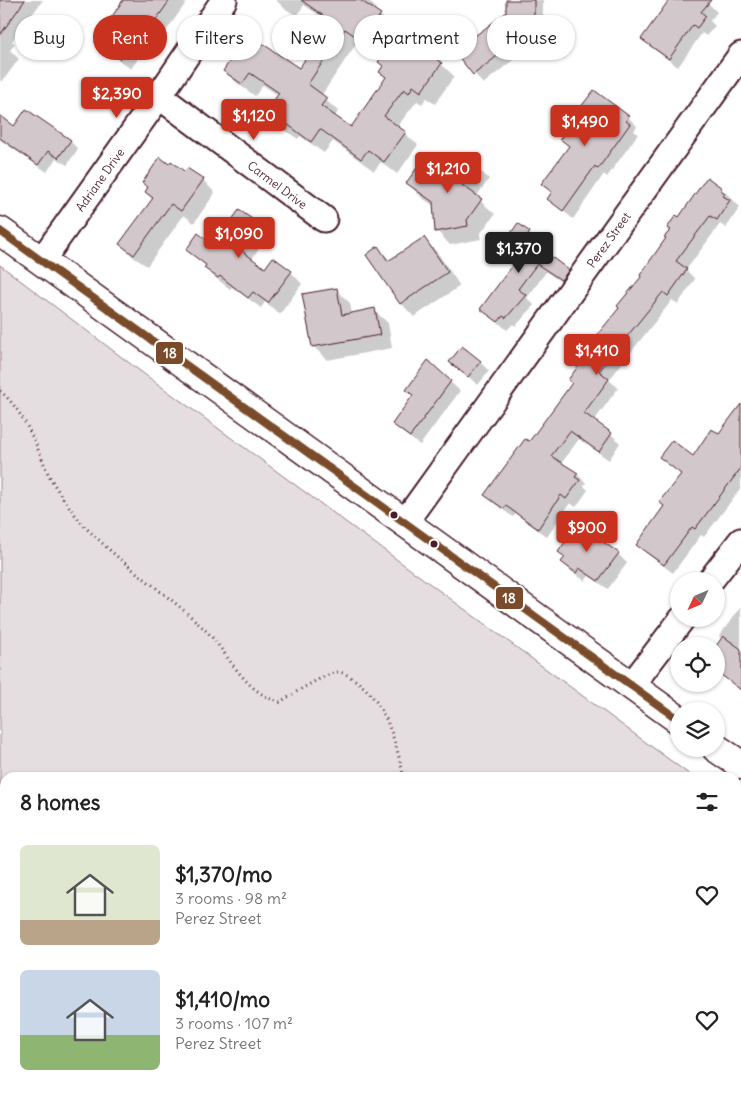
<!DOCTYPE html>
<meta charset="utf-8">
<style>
:root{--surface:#fff;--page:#f6f6f6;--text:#222;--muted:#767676;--accent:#c8321e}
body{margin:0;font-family:Delius,sans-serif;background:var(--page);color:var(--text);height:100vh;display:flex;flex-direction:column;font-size:19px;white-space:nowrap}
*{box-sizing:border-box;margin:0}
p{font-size:16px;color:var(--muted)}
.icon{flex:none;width:28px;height:28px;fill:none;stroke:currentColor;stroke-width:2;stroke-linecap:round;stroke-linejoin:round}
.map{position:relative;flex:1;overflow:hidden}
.drawer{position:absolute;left:0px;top:772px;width:741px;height:321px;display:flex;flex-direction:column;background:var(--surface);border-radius:15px 15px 0 0;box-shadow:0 1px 4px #0004}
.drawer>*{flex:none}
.top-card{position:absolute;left:15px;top:15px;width:711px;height:45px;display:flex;gap:10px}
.needle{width:32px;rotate:226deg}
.controls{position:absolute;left:670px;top:572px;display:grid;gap:10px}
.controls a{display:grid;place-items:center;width:55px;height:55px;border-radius:50%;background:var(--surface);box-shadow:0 1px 4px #0004;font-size:25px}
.price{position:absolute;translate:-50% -42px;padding:0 11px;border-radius:5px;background:var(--accent);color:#fff;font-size:16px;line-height:32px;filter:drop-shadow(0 1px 2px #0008)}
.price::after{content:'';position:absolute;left:50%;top:30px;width:15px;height:11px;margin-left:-8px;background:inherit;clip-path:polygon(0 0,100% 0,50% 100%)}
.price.active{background:#222;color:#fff}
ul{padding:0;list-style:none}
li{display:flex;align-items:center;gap:15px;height:125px;padding:0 20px}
li span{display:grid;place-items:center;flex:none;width:140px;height:100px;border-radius:8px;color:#555}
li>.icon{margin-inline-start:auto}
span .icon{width:60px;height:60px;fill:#fffc;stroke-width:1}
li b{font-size:21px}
h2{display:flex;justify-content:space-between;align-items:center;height:60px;padding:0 20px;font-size:21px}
.tag{padding:0 18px;border-radius:22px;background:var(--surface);box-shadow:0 1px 4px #0004;font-size:18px;line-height:45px}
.tag.active{background:var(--accent);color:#fff}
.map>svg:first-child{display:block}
</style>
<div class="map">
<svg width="741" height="1093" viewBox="0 0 741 1093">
<rect width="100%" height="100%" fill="#fff"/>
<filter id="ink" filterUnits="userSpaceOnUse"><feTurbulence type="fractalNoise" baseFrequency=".02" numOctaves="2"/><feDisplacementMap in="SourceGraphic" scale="10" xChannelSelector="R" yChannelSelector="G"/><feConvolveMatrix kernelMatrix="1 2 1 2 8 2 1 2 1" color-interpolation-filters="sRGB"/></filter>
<g filter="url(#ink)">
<!-- green -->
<path fill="#e5dee0" stroke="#987e86" d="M0 265 136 368 693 777 5 778V1089H736V809L741 812V1093H0Z"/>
<!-- shadow -->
<path fill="#0003" fill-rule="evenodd" d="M0 0H43L12 41 15 44 10 50 19 59 2 82 0 80Z
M125 0H188L152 51 146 47 131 69 107 52 96 41Z
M276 0H368L376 8 374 11 380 15 393 28 392 29 441 64 454 76 435 104 426 98 422 104 417 101 397 127 418 145 397 174 381 162 374 171 333 141 324 153 300 136 298 139 279 126 267 113 279 96 263 85 255 96 237 83 224 71 299 70 332 24 304 5 297 16 284 8ZM358 41 382 57 387 78 351 129 335 117 338 111 321 96Z
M508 0H543V33L500 32 518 56 483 84 452 46 473 39 507 13Z
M671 0H705L717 12 710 21 715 26 706 36 702 33 678 67 652 48 643 39Z
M594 92 628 117 637 126 634 131 638 134 607 177 604 174 573 219 549 199 552 194 543 184 570 147 562 139 584 111Z
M0 116 15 127 70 141 78 149 67 165 56 158 47 172 0 140Z
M170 165 203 180 215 193 194 223 184 215 147 266 133 257 121 244 153 200 146 192 149 188 143 183Z
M475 166 489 179 476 197 495 214 480 234 481 239 450 245 437 231 434 206 421 197 408 183 440 182Z
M721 188 740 207 726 228 720 224 686 270 695 279 678 304 672 300 609 380 618 388 594 421 611 434 620 443 609 460 579 439 561 464 577 474 586 483 584 486 588 490 576 507 570 503 547 537 516 514 513 517 495 504 486 495 529 443 573 383 672 231 668 228Z
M257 224 268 236 251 260 265 270 291 272 302 284 280 314 265 302 261 308 232 287 230 289 217 279 205 268 206 266 188 250 207 241 219 230 229 225Z
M518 225 539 242 535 246 568 270 577 279 571 288 546 272 527 298 534 305 516 326 513 324 507 330 482 309 519 259 503 245Z
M423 238 437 252 460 286 414 317 401 303 378 248 391 261Z
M336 290 350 303 352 314 374 310 388 323 392 348 327 360 313 346Z
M428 362 460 391 420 445 403 433 394 424 414 396 408 390Z
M451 362H480L489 371 478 385Z
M741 418V488L704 537 701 535 673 573 646 553 638 545 665 506 682 475 661 457 693 458Z
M618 554 627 563 608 589 589 576 585 581 571 571 562 562Z
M741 607V691L720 672 722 639 719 636Z"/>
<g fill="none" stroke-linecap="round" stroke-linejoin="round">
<!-- stream -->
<path stroke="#91787e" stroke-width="5.5" d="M736 1028 741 1024
M677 1093 680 1089"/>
</g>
<!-- building -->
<path fill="#d2c7cb" stroke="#4a1f2b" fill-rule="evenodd" d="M0 0H25L0 35Z
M123 0H170L141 41 135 37 120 59 95 42Z
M301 0H360L381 14 378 18 442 63 421 92 413 86 409 93 404 89 384 116 406 132 384 162 368 150 361 159 320 129 311 142 287 124 285 128 265 113 279 93 250 73 242 84 223 71 248 34 299 68 332 22ZM345 29 383 55 378 62 383 66 379 72 386 77 351 127 321 106 327 98 308 84Z
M506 0H534V25L493 24 510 46 473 75 450 46 468 32 472 38 506 13Z
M669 0H711L701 12 706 16 697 28 693 25 669 59 641 39Z
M594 90 629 116 626 121 630 124 598 169 595 166 563 211 547 199 552 192 541 184 569 146 560 139 583 110 580 108Z
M26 109 71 140 58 158 48 151 38 165 0 138V115L14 126Z
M459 153 476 165 462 185 482 199 467 220 468 226 435 232 433 202 406 183 419 165 440 180Z
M160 157 169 164 171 161 184 171 187 168 204 179 181 211 171 204 134 255 119 244 153 198 145 192 148 187 142 183Z
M707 177 722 188 720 190 725 193 723 196 730 200 717 220 710 216 676 261 687 269 668 296 663 292 599 371 609 379 584 413 612 433 599 452 570 431 551 456 578 473 575 477 580 480 566 499 561 495 538 529 506 506 504 509 484 495 525 439 529 441 531 439 572 383 568 380 596 342 593 340 619 308 617 306 641 277 640 275 666 238 664 237 671 230 667 228 676 215 679 217Z
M239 210 258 223 239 249 265 268 273 257 292 271 268 303 253 292 248 298 220 276 218 278 204 268 206 265 186 250 198 233 207 240 216 227 219 229 225 221 229 224Z
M518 223 530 232 526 238 569 270 561 280 537 264 518 289 526 295 506 318 503 316 498 322 480 309 518 258 502 246Z
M424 237 448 272 400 304 366 255 378 246 388 261Z
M337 288 342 315 375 308 380 335 312 347 302 294Z
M462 346 481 361 468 377 449 362Z
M428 360 451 381 410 437 392 424 413 395 406 390Z
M741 404V468L695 529 692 527 664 565 636 545 664 506 659 502 681 474 659 457 672 440 693 456 711 429 719 433Z
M578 524 619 553 598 581 579 568 576 573 561 562 565 557 558 552Z
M723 636 741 649V690L716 671V646Z"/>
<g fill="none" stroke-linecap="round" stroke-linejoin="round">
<defs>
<g id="minor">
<path id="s1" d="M159 96 324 219"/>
<path id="s2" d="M42 260 159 96 224 0"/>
<path id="s3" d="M405 522 741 55"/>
<path d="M710 581 741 541"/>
<path d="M631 686 682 619"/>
</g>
<path id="major" d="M0 231 679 720
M716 748 741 765"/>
</defs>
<!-- minor casing -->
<use href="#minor" stroke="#4a1f2b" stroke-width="29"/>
<!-- major casing -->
<use href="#major" stroke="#4a1f2b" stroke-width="31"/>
<!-- path -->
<path stroke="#4a1f2b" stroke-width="3" stroke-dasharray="1 4" stroke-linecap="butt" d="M0 391C23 410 35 442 46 469 54 487 67 504 79 520 85 528 93 534 100 541 135 575 177 600 210 635 231 659 247 694 280 702 291 695 326 673 338 672 344 672 350 677 355 680 386 702 396 743 404 778
M0 894 5 897
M0 966 5 980
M0 1063 5 1057
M95 1093 98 1089
M327 1093V1089"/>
<!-- minor -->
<use href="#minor" stroke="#fff" stroke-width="25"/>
<!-- major -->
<use href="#major" stroke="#fff" stroke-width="28"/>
<defs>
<path id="bus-1" d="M0 231 679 720"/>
</defs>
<!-- bus-1 casing -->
<use href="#bus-1" stroke="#fff" stroke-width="11"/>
<!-- bus-1 -->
<use href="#bus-1" stroke="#7a4b2a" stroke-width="8"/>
</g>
</g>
<!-- markers -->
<g fill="#4a1f2b" stroke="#fff" stroke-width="2">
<circle cx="394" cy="515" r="4.5"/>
<circle cx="434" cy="544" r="4.5"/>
</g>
<g text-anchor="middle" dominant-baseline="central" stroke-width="5" stroke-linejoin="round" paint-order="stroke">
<!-- street labels -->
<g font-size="12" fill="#4a1f2b" stroke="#fff">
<text stroke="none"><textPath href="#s2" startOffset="99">Adriane Drive</textPath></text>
<text stroke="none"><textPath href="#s1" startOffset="148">Carmel Drive</textPath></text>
<text stroke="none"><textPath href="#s3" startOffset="348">Perez Street</textPath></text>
</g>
</g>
<g stroke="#fff" stroke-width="2">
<rect x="155" y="341" width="29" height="24" rx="5" fill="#7a4b2a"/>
<rect x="495" y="586" width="29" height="24" rx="5" fill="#7a4b2a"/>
</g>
<g font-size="14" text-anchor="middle" font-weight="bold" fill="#fff">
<text x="170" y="358">18</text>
<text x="509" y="603">18</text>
</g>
</svg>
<div class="controls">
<a><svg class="needle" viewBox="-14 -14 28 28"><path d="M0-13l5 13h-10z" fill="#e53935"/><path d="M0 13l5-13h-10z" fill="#767676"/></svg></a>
<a><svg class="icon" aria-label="locate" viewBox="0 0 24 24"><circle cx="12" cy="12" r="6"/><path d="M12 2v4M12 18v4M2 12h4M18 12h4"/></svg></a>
<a><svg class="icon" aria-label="layers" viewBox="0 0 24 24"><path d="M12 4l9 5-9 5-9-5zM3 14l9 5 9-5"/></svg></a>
</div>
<b class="price" style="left:117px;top:119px">$2,390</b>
<b class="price" style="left:254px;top:141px">$1,120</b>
<b class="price" style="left:585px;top:147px">$1,490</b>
<b class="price" style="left:448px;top:194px">$1,210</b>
<b class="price" style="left:239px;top:259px">$1,090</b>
<b class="price active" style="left:519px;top:274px">$1,370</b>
<b class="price" style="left:597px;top:376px">$1,410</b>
<b class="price" style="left:587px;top:553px">$900</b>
<div class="top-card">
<a class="tag">Buy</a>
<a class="tag active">Rent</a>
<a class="tag">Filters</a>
<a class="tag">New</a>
<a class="tag">Apartment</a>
<a class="tag">House</a>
</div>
<section class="drawer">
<h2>8 homes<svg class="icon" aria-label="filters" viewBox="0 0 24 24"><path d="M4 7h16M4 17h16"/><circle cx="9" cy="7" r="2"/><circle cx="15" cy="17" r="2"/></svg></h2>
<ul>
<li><span style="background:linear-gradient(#dfe7d0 75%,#b9a48a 0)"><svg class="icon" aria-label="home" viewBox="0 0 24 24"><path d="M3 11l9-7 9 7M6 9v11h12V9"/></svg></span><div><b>$1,370/mo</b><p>3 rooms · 98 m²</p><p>Perez Street</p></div><svg class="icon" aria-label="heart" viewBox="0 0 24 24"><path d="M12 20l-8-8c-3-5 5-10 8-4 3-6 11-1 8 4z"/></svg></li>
<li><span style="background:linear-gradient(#c9d6e8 65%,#8fb573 0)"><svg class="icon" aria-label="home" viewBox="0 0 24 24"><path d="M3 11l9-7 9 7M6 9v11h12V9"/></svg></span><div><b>$1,410/mo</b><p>3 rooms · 107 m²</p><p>Perez Street</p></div><svg class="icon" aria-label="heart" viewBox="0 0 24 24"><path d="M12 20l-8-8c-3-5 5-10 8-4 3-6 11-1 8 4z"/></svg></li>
</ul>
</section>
</div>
